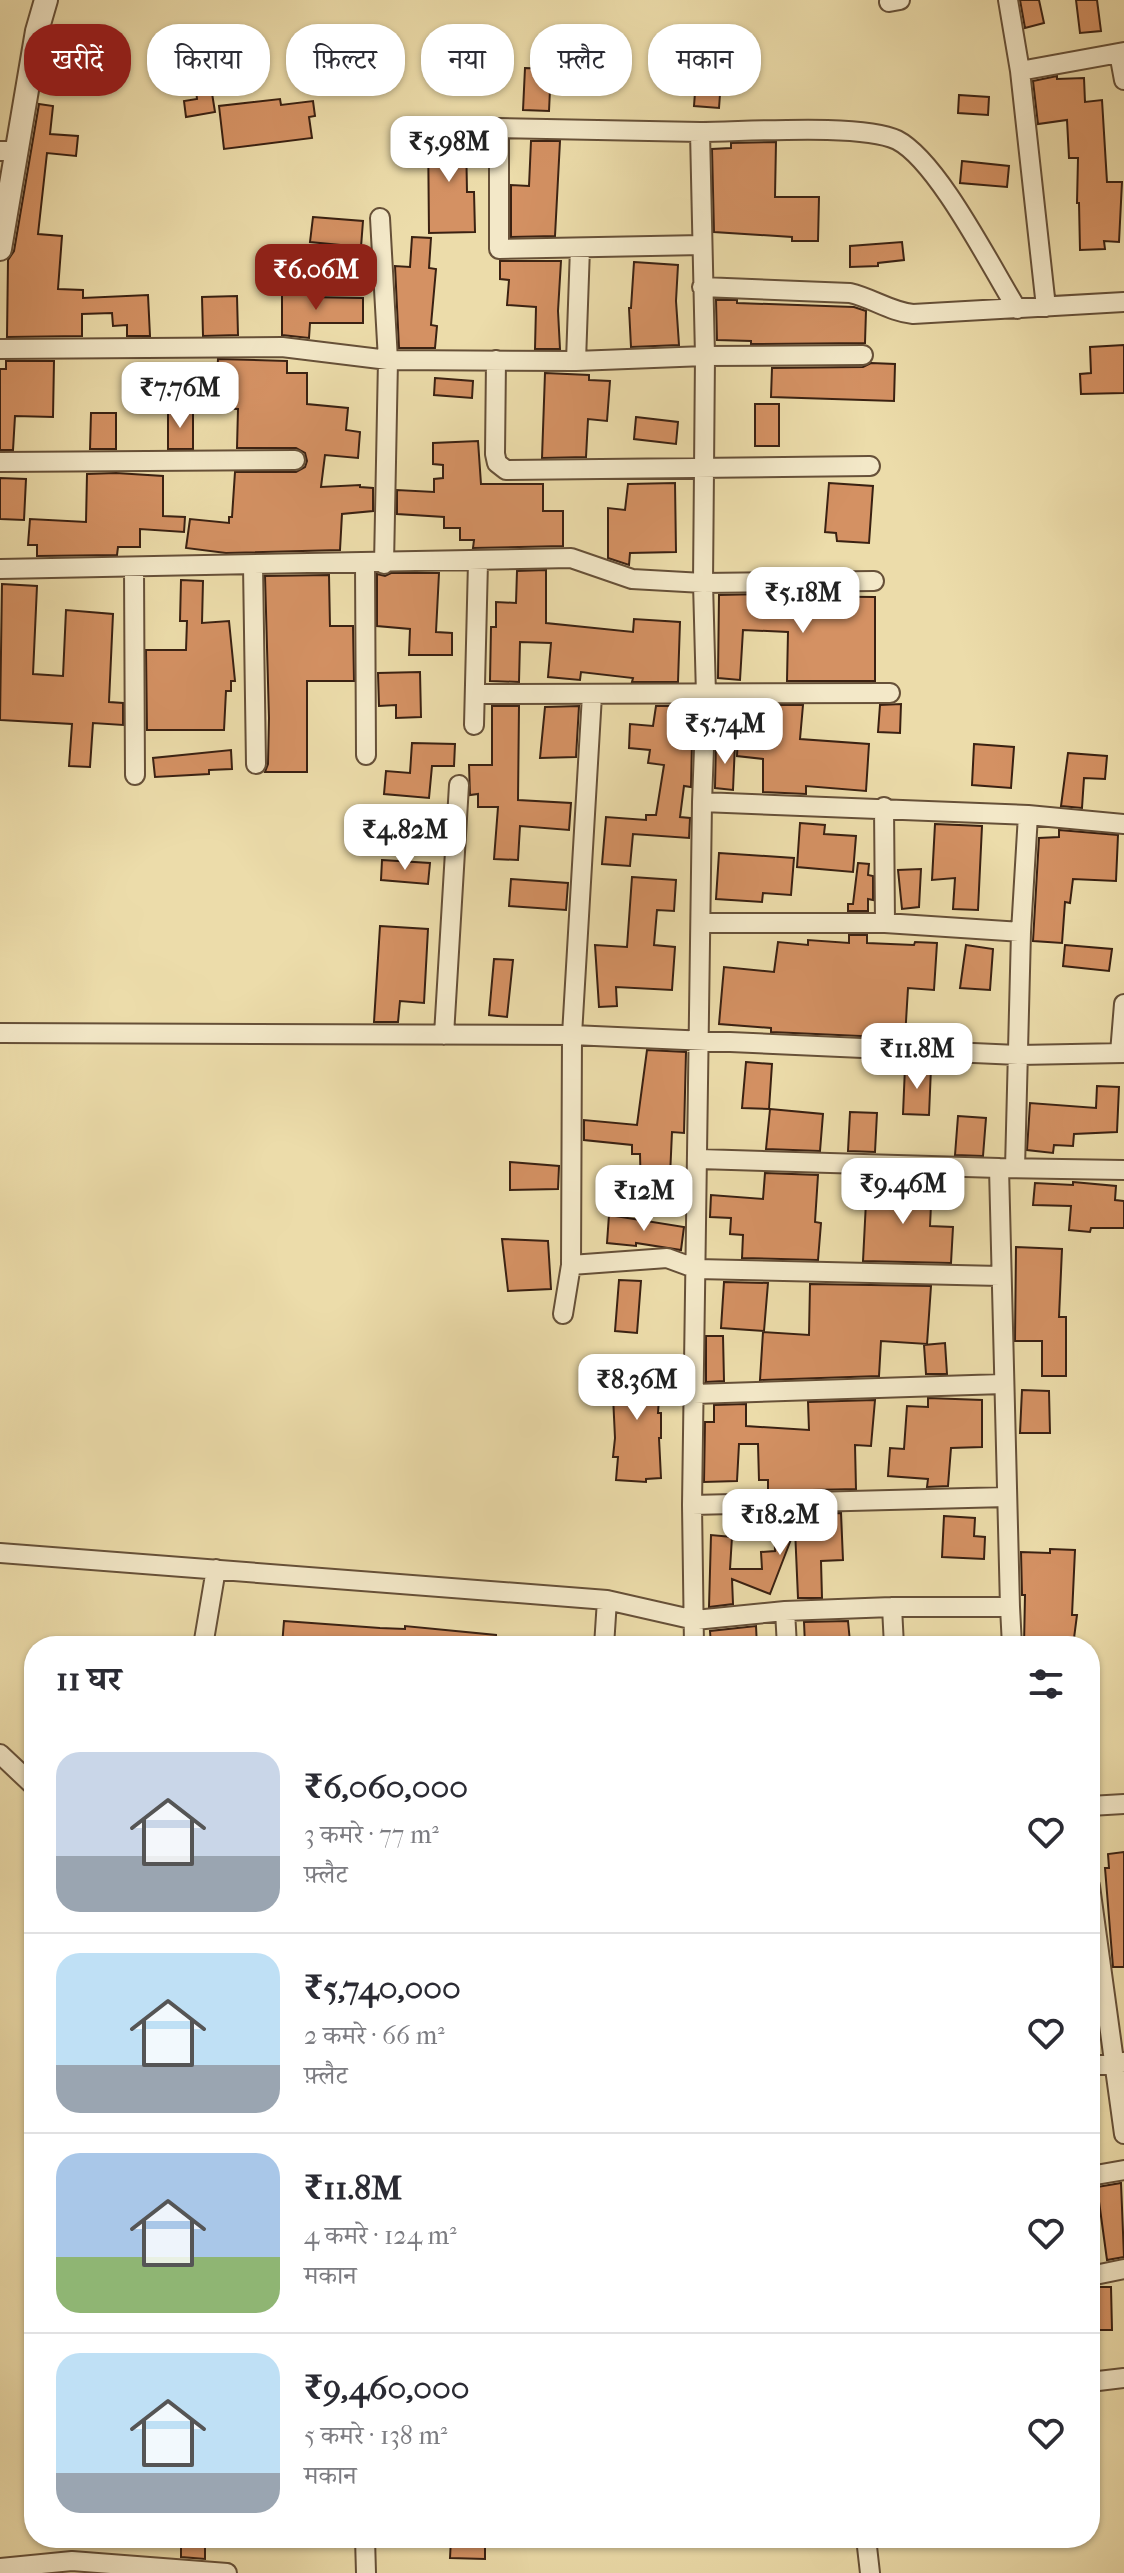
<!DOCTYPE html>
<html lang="hi">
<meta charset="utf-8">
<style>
:root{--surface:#fff;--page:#f7f7f7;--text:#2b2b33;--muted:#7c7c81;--line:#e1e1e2;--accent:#8f2418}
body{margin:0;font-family:"IM FELL French Canon","Noto Serif Devanagari",serif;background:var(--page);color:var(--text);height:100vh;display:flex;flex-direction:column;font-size:30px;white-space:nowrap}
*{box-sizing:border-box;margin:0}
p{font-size:26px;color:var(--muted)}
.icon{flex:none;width:44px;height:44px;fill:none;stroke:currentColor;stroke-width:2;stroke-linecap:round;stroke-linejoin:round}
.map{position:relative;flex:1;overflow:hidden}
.drawer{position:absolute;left:24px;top:1636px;width:1076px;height:912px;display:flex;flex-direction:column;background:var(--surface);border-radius:32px;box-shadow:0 2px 6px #0004}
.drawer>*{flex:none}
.top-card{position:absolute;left:24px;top:24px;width:1076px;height:72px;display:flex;gap:16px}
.price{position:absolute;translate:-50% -68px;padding:0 18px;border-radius:16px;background:#fff;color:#222;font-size:26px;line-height:52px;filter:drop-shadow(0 2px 4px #0008)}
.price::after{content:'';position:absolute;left:50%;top:48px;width:24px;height:18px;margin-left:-12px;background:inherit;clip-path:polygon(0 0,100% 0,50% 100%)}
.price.selected{background:var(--accent);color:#fff}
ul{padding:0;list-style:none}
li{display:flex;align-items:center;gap:24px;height:200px;padding:0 32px}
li+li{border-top:2px solid var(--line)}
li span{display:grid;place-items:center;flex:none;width:224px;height:160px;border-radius:24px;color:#555}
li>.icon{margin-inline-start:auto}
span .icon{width:96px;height:96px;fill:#fffc;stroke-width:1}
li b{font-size:34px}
h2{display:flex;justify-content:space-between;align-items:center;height:96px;padding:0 32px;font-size:34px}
.chip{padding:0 28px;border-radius:32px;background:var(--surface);box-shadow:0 2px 6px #0004;font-size:28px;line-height:72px}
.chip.selected{background:var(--accent);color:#fff}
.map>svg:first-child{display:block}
</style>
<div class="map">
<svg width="1124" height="2573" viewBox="0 0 1124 2573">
<rect width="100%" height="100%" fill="#ecdcaa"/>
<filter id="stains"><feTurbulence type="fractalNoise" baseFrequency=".0025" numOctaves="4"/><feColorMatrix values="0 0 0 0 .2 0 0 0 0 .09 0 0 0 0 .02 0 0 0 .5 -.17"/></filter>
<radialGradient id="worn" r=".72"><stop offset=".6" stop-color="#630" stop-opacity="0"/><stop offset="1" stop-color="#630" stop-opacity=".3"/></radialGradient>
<!-- building -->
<path fill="#d49163" stroke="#3a2112" stroke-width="2" d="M1020 0H1039L1044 23 1025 28Z
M1076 0H1097L1101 31 1080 33Z
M214 46 233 47 232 64 213 63Z
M525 68 551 69 549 111 523 110Z
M1057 76V79L1084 78 1085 102 1102 100 1107 182H1122L1119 242 1104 241 1105 249 1080 250 1079 203H1077L1078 158H1069L1067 120 1038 124 1033 81Z
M696 79 721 81 719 108 694 106Z
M211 87 215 112 186 117 184 101 197 99 196 90Z
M959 95 989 97 988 115 958 113Z
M280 99 281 105 313 101 315 116 309 117 312 138 224 149 219 106Z
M39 104 53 106 50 134 78 136 76 156 47 153 38 234 62 236 58 289 83 290V298L148 295 150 336H127V325L113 326 112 313 82 314V336L7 337 8 260 14 251Z
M428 129H456V138L466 137 467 192H474L475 232 429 233Z
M531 141H560L555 236 511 237V185L529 186Z
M776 142 775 197H819L818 241H792V237L714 232 712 149 731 148V143Z
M962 161 1009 166 1007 187 960 183Z
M313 217 363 221 361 247 310 242Z
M412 237 431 238 429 268 436 269 431 325 437 326 435 348H399L395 266 410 267Z
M902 242 904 260 878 263V266L850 267V246Z
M500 261H561L558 311 560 349H535L536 307 507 305 509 280 500 279Z
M634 262 678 265 676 301 679 345 631 347 629 308H631Z
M282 289H309V297L363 298V323H310L309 338 282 335Z
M237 296 238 335 203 336 202 297Z
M716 300H737V303L854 307 866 311 865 343 751 344V341L717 340Z
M1124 345V393L1081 394 1080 374 1091 373 1090 347Z
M218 359 287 361V373H307V404L348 408 346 430 360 432 358 458 325 455 321 487 360 485V487L373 488V511L342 514 340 550 226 553 186 548 190 519 229 523V517H232L235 472H296L305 467 307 461 305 453 296 448H237L238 409 215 408Z
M6 361H54L53 417 15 416 13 450H0V369H6Z
M871 363 895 364 894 401 771 397 772 368 863 367Z
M545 373 589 375V380L610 381 607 421 588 419 586 457 542 458Z
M435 378 473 381 472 398 434 395Z
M755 404H779V446H755Z
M168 411H193V449H168Z
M91 413H116V449H90Z
M636 417 678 422 676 444 634 439Z
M478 441 481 484H543V511H563V546L473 548 474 540H460V528H444V517L397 514V490L434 492V479L443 478V465L433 464V443Z
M116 473 163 476V516L185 517 184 532 140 529V547H118L117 555 37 556V545H28L30 519 86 522 87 474Z
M0 478 26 479 24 520 0 519Z
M675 483 676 552 630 553 629 565 608 558V508L625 510 628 484Z
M829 483 873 486 869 543 837 541 836 533 825 532Z
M546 570V623L633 632 634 619 680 622 678 682H632L633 678 581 672 580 680 548 677 551 643 520 642 519 682 490 681 491 627H496V602L516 603 517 571Z
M391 573H439L436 632 452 633V655H409L410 629 377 626V574L385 576Z
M329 575 330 626H353L354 681H307V772H265L268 764 269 718 265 576Z
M181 580 203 581 202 623 229 621 235 681H231V691H226L224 730H147L146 650H186L187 621H180Z
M2 584 37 586 33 674 63 676 66 610 113 614 109 702 123 703V725L93 723 90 767 69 766 72 724 0 720Z
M766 594V596L875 597V681H787L788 632 743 630 740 680 718 678 719 595Z
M420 672 421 717 396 718V705L379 706 378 673Z
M901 704 900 733 878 732 880 705Z
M779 705H803L800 739 869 744 866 791 806 786V794L763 792V759L737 756 739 708 779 711Z
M492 706H519L518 800 571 803 569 830 520 826 518 860 494 859 498 807H478V794L470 795 469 765H492Z
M579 706 576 757 540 758 545 707Z
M656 706H677L676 717 693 719 690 741H692L691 787 684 786 680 817 690 818 689 838 633 834 630 866 602 864 606 817 646 820V815H656L664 765 648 763 650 750 629 748 630 724 653 726Z
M716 742 735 743 733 790 715 788Z
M412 743 455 744 454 766H432L429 798 384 794 386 771 410 773Z
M974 744 1014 747 1011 788 972 785Z
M231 750 232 769 209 770V774L155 777 153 758Z
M1068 753 1107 756 1105 779 1084 778 1082 808 1061 806Z
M800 823 825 825 824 834 856 836 853 872 797 867Z
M935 824 982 826 978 910 953 909 955 878 932 880Z
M1059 830 1118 835 1116 881 1073 879 1070 903 1065 902 1062 943 1033 941 1039 838 1059 837Z
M719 853 794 858 791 895 763 893 762 902 716 899Z
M382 860 430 863 428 884 381 880Z
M858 863 869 864 868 875 873 876V900L868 899V911H848V904H853Z
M921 869 919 907 902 909 898 870Z
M632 877 676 880 674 911 657 910 654 945 675 947 672 990 616 987 617 1006 599 1007 595 945 627 947Z
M511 879 568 883 566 910 509 906Z
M380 926 428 929 424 1003 400 1001 398 1022H374Z
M849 935H867V943L914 945 915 942 937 943 934 990 908 988 905 1038 771 1032V1028L719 1024 724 967 774 972 778 942 808 945V940L849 943Z
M966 945 993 949 990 990 960 988Z
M1065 945 1112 949 1109 971 1063 966Z
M494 959 513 960 507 1017 489 1015Z
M647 1050 686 1052 684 1133 672 1132 670 1176H685L684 1196H641L640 1154H632V1145L584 1140V1120L637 1125Z
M746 1062 772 1064 769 1109 742 1108Z
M905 1067 931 1068 929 1115 903 1114Z
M1097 1086 1119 1087 1117 1132 1074 1134 1073 1146 1054 1145 1053 1153 1027 1150 1030 1103 1096 1108Z
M770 1109 823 1114 820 1151 766 1149Z
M850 1112 877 1113 875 1152 848 1151Z
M958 1116 986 1118 983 1156 955 1155Z
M510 1162 559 1166 558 1189 510 1190Z
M765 1173 818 1175 815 1222 821 1223 818 1260 742 1258 743 1235 730 1234 731 1218 710 1217 711 1195 763 1199Z
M867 1182 926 1185 925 1204 931 1205 930 1226 953 1227 951 1263 863 1261Z
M1073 1182 1116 1186 1115 1200 1124 1201V1228H1091L1090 1232 1069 1230 1071 1206 1033 1205 1035 1183 1073 1185Z
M609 1215 684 1227 681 1250 636 1243V1246L607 1243Z
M502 1239 548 1241 551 1289 508 1291Z
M1016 1247 1062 1249 1059 1317H1066V1376H1042V1341H1015Z
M619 1280 641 1281 637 1333 615 1331Z
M724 1282 768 1283 764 1331 721 1328Z
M810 1284 931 1286 927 1344 881 1341 879 1376 760 1380 763 1332 809 1335Z
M706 1336H723L724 1381 706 1382Z
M945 1343 947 1374H926L924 1345Z
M611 1365 661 1368 658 1413H661V1438H659L661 1478 646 1479V1482L616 1480 618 1457H613L615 1438 613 1396H610Z
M1022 1390 1049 1391 1050 1433H1020Z
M928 1398 982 1400V1447L951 1448 948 1486 927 1487 928 1479 888 1476 890 1448 904 1449 907 1406 928 1407Z
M875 1400 871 1446 855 1445 856 1489 768 1491V1480H759L758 1444H739L737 1481 704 1482 705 1422H714V1405L746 1404V1426L809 1430 808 1402Z
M841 1513 843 1560 821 1561 822 1598H798L795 1529 770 1594 732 1579 733 1604 709 1607 711 1535 732 1537 730 1569H762L761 1552 775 1551 774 1515Z
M944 1516 975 1518 974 1536 985 1537 984 1559 942 1557Z
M1050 1549 1075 1550 1072 1615H1077L1073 1646H1024L1025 1595H1022L1021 1552 1050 1553Z
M284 1621 380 1628 405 1629V1626L496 1635V1646H282Z
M848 1621 850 1642 805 1645 804 1622Z
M756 1626 757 1646H711L710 1631Z
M1124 1852V1967H1113L1105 1868H1109L1108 1854Z
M1121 2183 1124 2257 1107 2260 1097 2187Z
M1090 2287H1111L1112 2330H1090Z
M181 2538H205V2559L181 2557Z
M451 2538H485V2559L450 2558Z"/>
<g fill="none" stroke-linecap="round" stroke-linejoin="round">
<defs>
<path id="minor" d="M1008 0 1020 71 1046 307
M889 2 900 0
M1119 53 1124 80
M1020 71 1124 52
M700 132 499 128V249L702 245
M0 151H16
M380 218 388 360 384 564
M702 287 850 293C872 298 891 312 913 314L1124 302
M0 349 282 347 388 360 576 361 705 356 863 355
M496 360 495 454 497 463 506 470 870 466
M576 361 580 248
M0 462 295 460
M365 564 366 755
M253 565 256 764
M134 567 135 775
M0 569 571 558 632 579 703 583 874 581
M476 694 890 693
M474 725 478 562
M702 802 706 695 703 583 705 356 700 132C744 132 862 123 897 140 938 161 991 267 1017 309
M884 807 885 923
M701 923H885L1021 932
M0 1033 572 1035 1019 1055 1124 1053
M444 1035 459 785
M1120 1053 1124 1004
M699 1159 999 1168
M1015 1168 1021 932 1028 815
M571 1265 667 1258 697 1269 1000 1276
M563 1314 571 1265 572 1035 592 695
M694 1394 1003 1384
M692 1505 1007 1497
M0 1553 607 1600 695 1620 785 1611 892 1607H1010L999 1168 1124 1170
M892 1607 894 1646
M1010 1607 1012 1646
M785 1611 787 1646
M203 1646 216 1569
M604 1646 607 1600
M694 1646 692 1505 702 802 1028 815 1124 824
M0 1754 34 1786
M1090 1806 1124 1804
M1090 1886 1124 2134
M1090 2066 1124 2062
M1090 2176 1124 2170
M1095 2275 1124 2269
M1090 2382 1124 2378
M365 2538 366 2573
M866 2538 870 2573
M0 2568 72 2561 227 2573"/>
<path id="tertiary" d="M0 249 37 31 46 0"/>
</defs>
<!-- minor casing -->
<use href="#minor" stroke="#665038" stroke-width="22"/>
<!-- tertiary casing -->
<use href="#tertiary" stroke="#665038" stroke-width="26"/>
<!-- minor -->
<use href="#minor" stroke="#f3e8c8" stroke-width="18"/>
<!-- tertiary -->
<use href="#tertiary" stroke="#f3e8c8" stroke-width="22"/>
</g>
<rect width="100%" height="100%" filter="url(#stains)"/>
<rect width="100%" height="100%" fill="url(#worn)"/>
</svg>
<b class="price" style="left:449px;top:184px">₹5.98M</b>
<b class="price selected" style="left:316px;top:312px">₹6.06M</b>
<b class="price" style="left:180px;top:430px">₹7.76M</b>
<b class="price" style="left:803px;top:635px">₹5.18M</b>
<b class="price" style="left:725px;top:766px">₹5.74M</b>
<b class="price" style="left:405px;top:872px">₹4.82M</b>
<b class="price" style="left:917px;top:1091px">₹11.8M</b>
<b class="price" style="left:903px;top:1226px">₹9.46M</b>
<b class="price" style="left:644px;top:1233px">₹12M</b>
<b class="price" style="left:637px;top:1422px">₹8.36M</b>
<b class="price" style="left:780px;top:1557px">₹18.2M</b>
<div class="top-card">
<a class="chip selected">खरीदें</a>
<a class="chip">किराया</a>
<a class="chip">फ़िल्टर</a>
<a class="chip">नया</a>
<a class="chip">फ़्लैट</a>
<a class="chip">मकान</a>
</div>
<section class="drawer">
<h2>11 घर<svg class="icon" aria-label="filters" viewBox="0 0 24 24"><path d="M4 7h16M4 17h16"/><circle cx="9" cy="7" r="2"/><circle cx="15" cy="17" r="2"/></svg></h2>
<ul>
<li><span style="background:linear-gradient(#c9d6e8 65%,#9aa5b1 0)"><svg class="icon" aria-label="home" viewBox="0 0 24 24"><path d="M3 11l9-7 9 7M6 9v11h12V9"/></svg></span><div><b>₹6,060,000</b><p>3 कमरे · 77 m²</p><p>फ़्लैट</p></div><svg class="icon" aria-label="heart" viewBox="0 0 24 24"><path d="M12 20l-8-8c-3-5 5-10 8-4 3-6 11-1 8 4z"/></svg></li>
<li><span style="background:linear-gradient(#bfe0f5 70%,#9aa5b1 0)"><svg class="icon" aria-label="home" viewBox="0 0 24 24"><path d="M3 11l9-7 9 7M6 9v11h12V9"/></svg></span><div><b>₹5,740,000</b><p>2 कमरे · 66 m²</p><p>फ़्लैट</p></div><svg class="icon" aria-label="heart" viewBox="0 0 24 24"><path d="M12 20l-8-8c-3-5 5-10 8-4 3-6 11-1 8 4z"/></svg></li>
<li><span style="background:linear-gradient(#a9c7e8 65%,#8fb573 0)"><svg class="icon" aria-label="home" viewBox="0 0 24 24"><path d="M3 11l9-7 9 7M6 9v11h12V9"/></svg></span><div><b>₹11.8M</b><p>4 कमरे · 124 m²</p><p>मकान</p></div><svg class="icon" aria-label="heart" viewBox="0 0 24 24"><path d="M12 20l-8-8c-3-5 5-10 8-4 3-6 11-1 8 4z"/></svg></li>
<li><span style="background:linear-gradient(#bfe0f5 75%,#9aa5b1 0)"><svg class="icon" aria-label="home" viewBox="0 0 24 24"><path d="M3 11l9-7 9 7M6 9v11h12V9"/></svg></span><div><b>₹9,460,000</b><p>5 कमरे · 138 m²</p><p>मकान</p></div><svg class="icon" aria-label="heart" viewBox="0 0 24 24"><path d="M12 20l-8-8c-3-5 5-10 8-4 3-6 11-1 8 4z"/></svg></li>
</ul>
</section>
</div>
